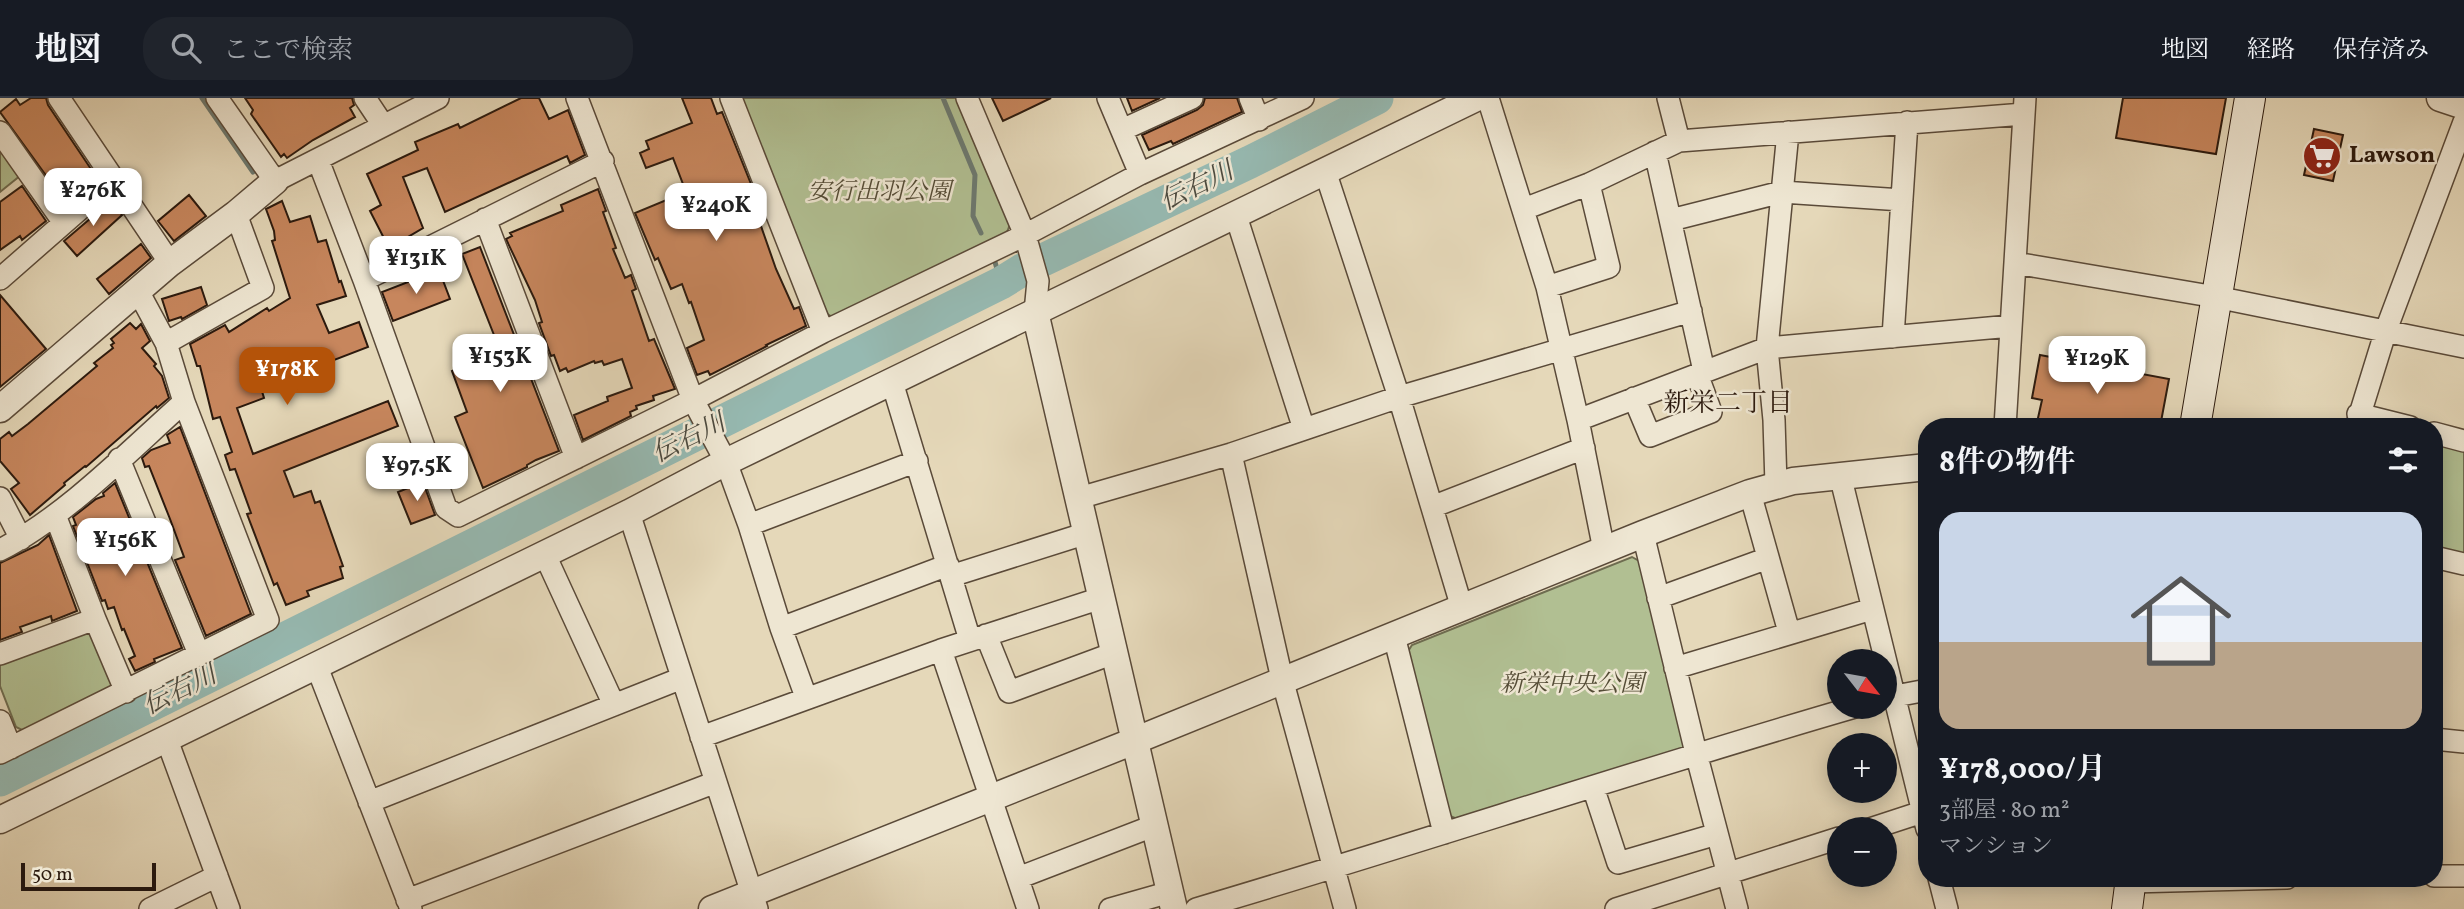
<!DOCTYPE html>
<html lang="ja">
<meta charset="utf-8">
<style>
:root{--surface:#171b24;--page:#20242c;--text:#f1f3f6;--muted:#9ea1a6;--line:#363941;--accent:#b45309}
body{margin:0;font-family:Vollkorn,"Noto Serif JP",serif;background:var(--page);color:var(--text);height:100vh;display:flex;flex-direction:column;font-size:26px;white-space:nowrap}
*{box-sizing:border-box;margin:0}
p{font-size:23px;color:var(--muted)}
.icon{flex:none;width:38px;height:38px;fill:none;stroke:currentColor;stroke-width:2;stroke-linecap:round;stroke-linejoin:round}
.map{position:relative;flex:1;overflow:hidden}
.side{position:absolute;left:1918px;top:320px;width:525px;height:469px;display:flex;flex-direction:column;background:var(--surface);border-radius:28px;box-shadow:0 4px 18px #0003}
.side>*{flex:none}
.needle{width:46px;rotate:121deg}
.tools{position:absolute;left:1827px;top:551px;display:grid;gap:14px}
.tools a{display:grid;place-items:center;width:70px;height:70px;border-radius:50%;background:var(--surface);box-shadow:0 4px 18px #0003;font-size:35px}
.scale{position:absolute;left:21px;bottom:18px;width:135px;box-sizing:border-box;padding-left:7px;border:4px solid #2c1a0e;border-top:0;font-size:19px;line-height:24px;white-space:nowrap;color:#2c1a0e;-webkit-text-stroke:5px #eee6d2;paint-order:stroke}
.price{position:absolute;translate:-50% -60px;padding:0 16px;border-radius:14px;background:#fff;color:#222;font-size:23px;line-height:46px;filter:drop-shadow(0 2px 4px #0008)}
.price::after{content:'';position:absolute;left:50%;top:42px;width:21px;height:16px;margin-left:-10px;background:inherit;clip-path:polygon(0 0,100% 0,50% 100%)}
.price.on{background:var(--accent);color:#fff}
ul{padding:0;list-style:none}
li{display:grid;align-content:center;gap:14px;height:371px;padding:0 21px}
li+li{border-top:2px solid var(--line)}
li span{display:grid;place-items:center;height:217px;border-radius:21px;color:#555}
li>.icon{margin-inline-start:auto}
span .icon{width:126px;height:126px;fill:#fffc;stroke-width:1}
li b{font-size:30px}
h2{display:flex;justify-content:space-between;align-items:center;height:84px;padding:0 21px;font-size:30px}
header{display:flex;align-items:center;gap:42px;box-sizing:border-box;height:98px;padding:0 35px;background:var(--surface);border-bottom:2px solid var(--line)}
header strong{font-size:33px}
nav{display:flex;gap:38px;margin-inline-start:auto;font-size:24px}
.search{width:490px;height:63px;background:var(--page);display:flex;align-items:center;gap:18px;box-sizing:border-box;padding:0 24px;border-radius:28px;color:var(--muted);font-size:26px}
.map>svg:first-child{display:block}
</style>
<header>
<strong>地図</strong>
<div class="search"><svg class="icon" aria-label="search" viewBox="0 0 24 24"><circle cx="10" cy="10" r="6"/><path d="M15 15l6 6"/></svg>ここで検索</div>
<nav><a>地図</a><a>経路</a><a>保存済み</a></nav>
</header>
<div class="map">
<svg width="2464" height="811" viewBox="0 0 2464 811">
<rect width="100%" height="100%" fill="#e5d8b9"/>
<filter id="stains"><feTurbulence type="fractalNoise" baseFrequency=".00286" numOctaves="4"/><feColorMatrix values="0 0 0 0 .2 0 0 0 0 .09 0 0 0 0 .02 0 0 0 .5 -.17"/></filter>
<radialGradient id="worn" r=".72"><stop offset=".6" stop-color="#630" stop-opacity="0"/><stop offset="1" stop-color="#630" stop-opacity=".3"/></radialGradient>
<!-- green -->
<path fill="#b1bf92" stroke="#6e6c50" stroke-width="2" d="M742 0H958L1011 124 1005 139 836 221 824 214Z
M0 47 21 77 0 94Z
M2441 345 2464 351V459L2434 451V350Z
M1632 459 1639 463 1686 646 1681 655 1457 721 1448 717 1407 555 1412 547Z
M88 534 95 538 113 586 110 592 26 634 16 629 0 588V566Z"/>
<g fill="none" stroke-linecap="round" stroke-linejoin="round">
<!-- stream -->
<path stroke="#6c7970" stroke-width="5" d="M202 0 253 74
M943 0 975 77 973 118 981 135
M995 164 1001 185"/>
<!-- river -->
<path stroke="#96b9b1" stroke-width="33" d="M0 682 1001 185 1022 172 1250 64 1377 0"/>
</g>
<!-- building -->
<path fill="#c7865d" stroke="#2c1a0e" stroke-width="2" d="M31 0H46L48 7 95 77 92 80 93 82 66 105 0 14 16 1 20 7Z
M245 0H352L354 7 350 10 355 19 313 42 287 60 284 56 281 59 251 16 253 12Z
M521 0H539L549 21 568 12 585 57 570 65 567 58 445 114 427 70 403 79 423 130 389 150 370 113 381 107 367 76 418 52 415 44 458 26 460 30Z
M682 0H711L717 16 722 14 751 86 747 88 776 171 794 211 799 209 806 228 766 247 767 248 710 277 708 273 697 277 687 250 704 242 691 204 689 205 682 186 671 191 658 160 655 162 635 115 686 94 673 60 646 70 640 55 649 51 646 43 692 25Z
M992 0H1051L1003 23Z
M1127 0H1160L1132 13Z
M1205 0H1237L1242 14 1173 46 1171 43 1149 52 1142 37 1197 12 1203 7Z
M2123 0H2226L2216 56 2116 40Z
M2314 31 2343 37 2333 83 2304 77Z
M22 88 46 123 22 142 20 138 0 152V104Z
M598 91 606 113 603 114 616 150 613 151 625 180 631 177 636 191 632 193 649 243 654 241 675 291 653 298 654 302 636 308 637 311 630 314 631 318 583 342 574 317 608 303 607 299 632 290 622 261 604 267 602 263 595 265 594 263 568 274 566 270 560 273 554 257 551 258 539 225 542 224 535 202 506 141 512 138 510 135 563 113 561 107Z
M189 97 206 118 174 143 158 123Z
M112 102 122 117 77 158 64 143Z
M282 103 290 124 310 118 318 144 326 142 339 184 341 183 346 198 317 207 329 235 359 224 368 249 261 290 264 300 237 310 253 356 388 303 398 328 284 373 294 399 311 393 315 405 320 403 343 468 340 469 343 480 307 493 309 498 286 507 277 485 274 487 247 416 251 415 235 371 230 372 225 357 232 354 220 319 213 321 200 268H197L190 246 225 227 229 234 267 210 269 213 290 200 272 143 275 142 274 133 266 111Z
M141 146 151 160 109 196 97 181Z
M480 149 559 353 536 362 527 367V369L483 390 455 319 467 314 452 273 480 261 475 247 479 246 478 242 494 237 462 156Z
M439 172 450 201 393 223 382 194Z
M201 189 207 207 182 221 181 219 169 223 162 201Z
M0 197 46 251 0 289Z
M130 225 136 231 141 226 150 243 142 250 156 266 154 268 162 278 169 300 157 310 156 308 86 369 85 368 64 385 65 387 30 417 11 391 19 385 0 363V341L9 334 12 338 28 326 97 268 94 265 113 250 111 247 114 245 111 241Z
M2040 257 2169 281 2160 329H2036L2042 302 2032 300Z
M180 329 251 516 206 538 175 462 184 459 170 421 149 368 145 369 142 360 151 352 170 345 167 337Z
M423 384 435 417 411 426 398 394Z
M115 385 182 550 154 561 155 564 135 573 129 561 135 558 124 531 122 532 114 509 108 511 105 502 102 503 73 428 76 427 73 419 96 401 104 398 103 395Z
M49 437 77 513 52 523 51 518 20 529 22 534 0 542V465L38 447Z"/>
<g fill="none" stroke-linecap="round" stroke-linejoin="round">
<defs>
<path id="minor" d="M59 0 170 165
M217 0 275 83 438 0
M365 0 383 27
M577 0 693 302 726 364 749 427 781 530 806 599
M731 0 823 234
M967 0 1025 137 1038 183 1035 214
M1108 0 1140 76
M1250 0 1259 22
M1488 0 1547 189 1578 322 1604 452
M1668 0 1679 43
M1122 32 1192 0
M0 34 64 125
M1655 54 1704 273
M318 62 364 182 446 410 458 418 693 302 823 234 1025 137 1140 76 1303 0
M1325 73 1399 299 1462 510
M1524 111 1589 86 1679 43 2024 16
M1236 118 1304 331
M485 121 576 360
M1671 122 1782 94 1902 102
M2015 165 2216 199 2464 249
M0 181 113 82
M364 182 603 63
M1547 189 1609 169 1589 86
M1893 239 1907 24
M166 245 263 190 236 116
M892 284 970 542
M1634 300 1650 338 1711 314 1697 276
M2358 316 2410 329
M1578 322 1767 250 2011 228
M2005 329 2025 0
M2356 329 2386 232 2464 24
M2434 335 2464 343
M1231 356 1282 581 1345 811
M119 361 199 556
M1840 377 1927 731
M1776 387 1774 322 1767 250 1788 34
M1750 395 1789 534
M0 400 21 441
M1079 400 1231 356 1399 299 1691 213
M1432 409 1584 350
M629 415 757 811
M55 417 95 521 126 594
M749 427 917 363
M1643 436 1696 655 1737 811
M0 452C65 419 129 353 184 304
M545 457 614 607
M2434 459 2464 466
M951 478 1087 435
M1658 500 1768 460
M781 530 948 467
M986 537 1009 594 1114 555
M1394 538 1444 735
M941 552 1028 811
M0 556 95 521
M317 569 411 811
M1675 570 1872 511
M1885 600 1927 592
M0 623 11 650
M701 639 941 552 1101 500
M2434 641 2464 644
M167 642 229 811
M0 655 268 522 184 304 166 245 138 193
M1593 689 1618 765 1717 736
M369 704 682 580
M1867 732 1922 714
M2434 778H2464
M1018 780 1153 728
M1939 780 1947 811
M2131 784 2287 780
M407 802 716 684
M150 811 217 778
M1110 811 1170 794
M1196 811C1416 746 1634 673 1855 609
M1616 811 1839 740"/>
<path id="tertiary" d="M2440 0 2464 8
M1035 214 1174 811
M0 311 170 165 236 116 275 83
M0 722 629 415 726 364 1476 0
M712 811 1134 643 1643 436 1750 395 1793 383 1927 369"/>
<path id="secondary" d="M2195 329 2250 0
M2127 811 2131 780"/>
</defs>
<!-- minor casing -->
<use href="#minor" stroke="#5a4a39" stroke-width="24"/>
<!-- tertiary casing -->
<use href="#tertiary" stroke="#5a4a39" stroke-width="29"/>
<!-- secondary casing -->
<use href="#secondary" stroke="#2c1a0e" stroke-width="32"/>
<!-- minor -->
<use href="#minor" stroke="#eee6d2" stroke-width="21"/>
<!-- tertiary -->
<use href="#tertiary" stroke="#eee6d2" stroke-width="26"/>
<!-- secondary -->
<use href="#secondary" stroke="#eee6d2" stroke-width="30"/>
</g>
<!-- icons -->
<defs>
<symbol id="supermarket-disc" viewBox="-11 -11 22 22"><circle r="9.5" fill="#8f2418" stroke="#eee6d2"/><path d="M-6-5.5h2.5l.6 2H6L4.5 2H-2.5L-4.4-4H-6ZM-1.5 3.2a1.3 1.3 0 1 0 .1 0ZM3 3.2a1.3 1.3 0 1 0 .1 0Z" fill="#fff"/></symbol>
</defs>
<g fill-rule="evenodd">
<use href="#supermarket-disc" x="2300" y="36" width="44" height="44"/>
</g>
<g text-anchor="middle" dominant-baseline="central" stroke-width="5" stroke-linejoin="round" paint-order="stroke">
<!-- poi labels -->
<g font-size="24" font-weight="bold" fill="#2c1a0e" stroke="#eee6d2" text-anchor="start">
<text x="2349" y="58">Lawson</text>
</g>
<!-- park labels -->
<g font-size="24" font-style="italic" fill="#544c36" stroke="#eee6d2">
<text x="879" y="95">安行出羽公園</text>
<text x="1572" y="587">新栄中央公園</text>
</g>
<!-- water labels -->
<g font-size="26" font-style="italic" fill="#4c4a3f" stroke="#eee6d2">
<text transform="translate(1197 89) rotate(-26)">伝右川</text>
<text transform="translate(689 341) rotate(-26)">伝右川</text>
<text transform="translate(180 593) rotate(-26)">伝右川</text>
</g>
<!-- neighbourhood labels -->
<g font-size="26" fill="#2c1a0e" stroke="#eee6d2">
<text x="1728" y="306">新栄二丁目</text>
</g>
</g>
<rect width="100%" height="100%" filter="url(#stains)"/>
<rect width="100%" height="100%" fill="url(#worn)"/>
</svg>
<div class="tools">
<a><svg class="needle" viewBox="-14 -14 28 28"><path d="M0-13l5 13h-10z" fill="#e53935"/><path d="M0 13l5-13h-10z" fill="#9ea1a6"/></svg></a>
<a>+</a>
<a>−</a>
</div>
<div class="scale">50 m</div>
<b class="price" style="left:93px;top:130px">¥276K</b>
<b class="price" style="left:716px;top:145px">¥240K</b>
<b class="price" style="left:416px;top:198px">¥131K</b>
<b class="price" style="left:500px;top:296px">¥153K</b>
<b class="price" style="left:2097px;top:298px">¥129K</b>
<b class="price on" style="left:287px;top:309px">¥178K</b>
<b class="price" style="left:417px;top:405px">¥97.5K</b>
<b class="price" style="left:125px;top:480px">¥156K</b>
<section class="side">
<h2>8件の物件<svg class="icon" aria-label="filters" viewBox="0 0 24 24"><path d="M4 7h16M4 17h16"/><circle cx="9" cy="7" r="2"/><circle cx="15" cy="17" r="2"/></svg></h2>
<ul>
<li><span style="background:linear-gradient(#c9d6e8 60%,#b9a48a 0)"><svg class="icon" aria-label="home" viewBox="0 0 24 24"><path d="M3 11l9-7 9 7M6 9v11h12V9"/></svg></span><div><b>¥178,000/月</b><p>3部屋 · 80 m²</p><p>マンション</p></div></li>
</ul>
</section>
</div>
